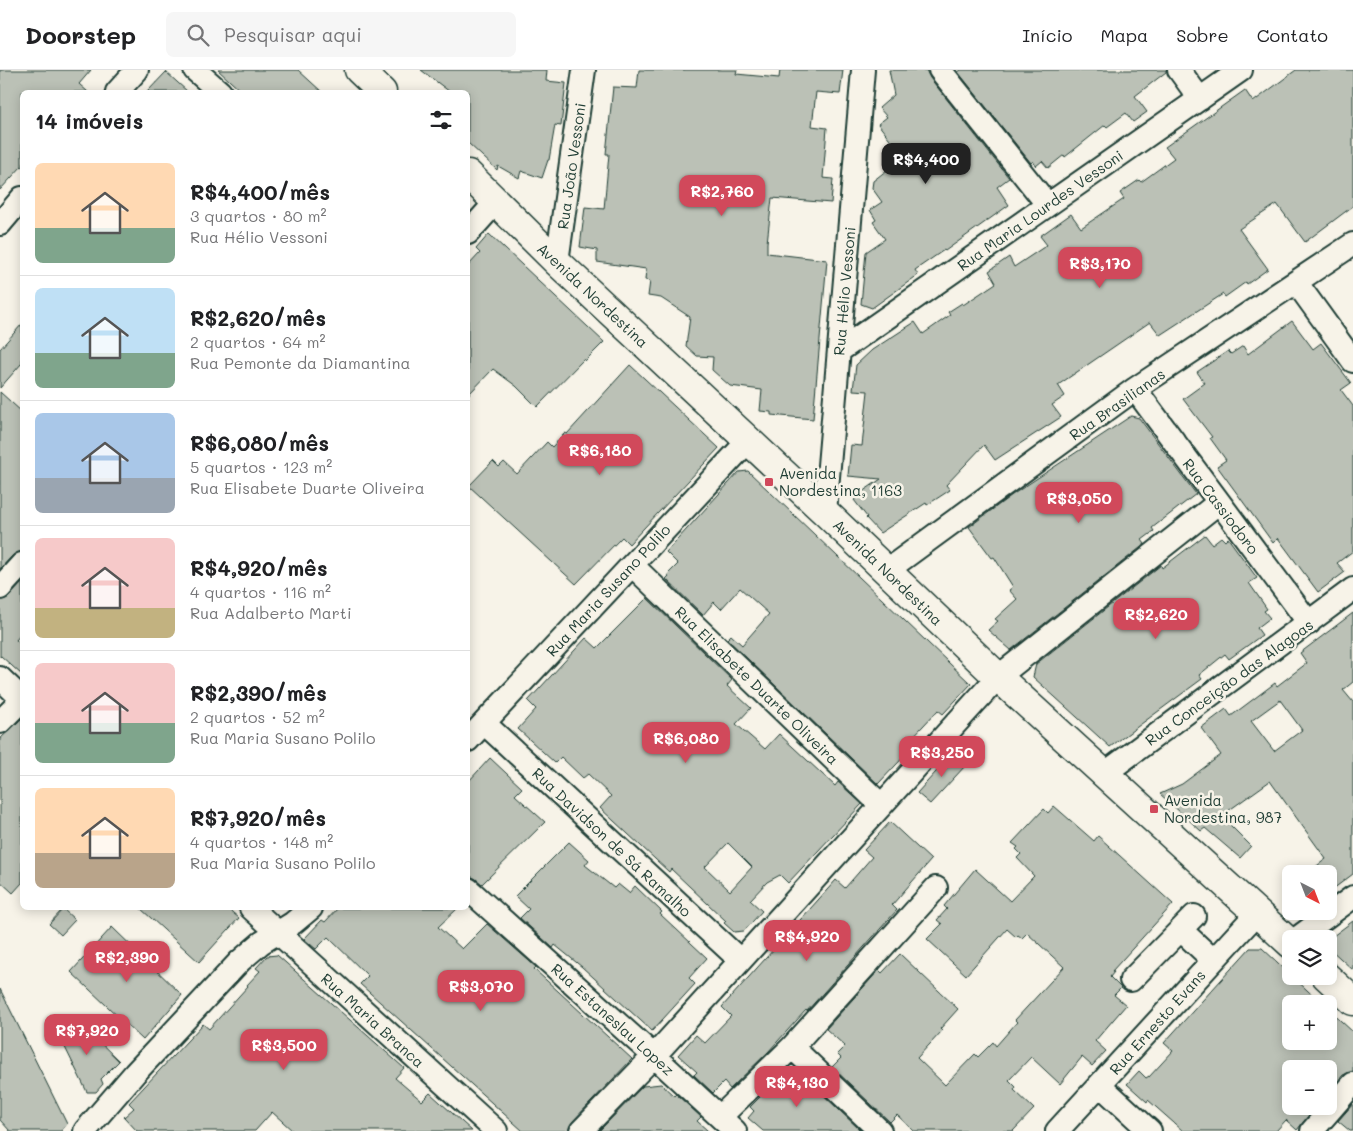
<!DOCTYPE html>
<html lang="pt">
<meta charset="utf-8">
<style>
:root{--surface:#fff;--page:#f6f6f6;--text:#202124;--muted:#757577;--line:#e0e0e0;--accent:#d1495b}
body{margin:0;font-family:Mali,sans-serif;background:var(--page);color:var(--text);height:100vh;display:flex;flex-direction:column;font-size:19px;white-space:nowrap}
*{box-sizing:border-box;margin:0}
p{font-size:16px;color:var(--muted)}
.icon{flex:none;width:28px;height:28px;fill:none;stroke:currentColor;stroke-width:2;stroke-linecap:round;stroke-linejoin:round}
.map{position:relative;flex:1;overflow:hidden}
.panel{position:absolute;left:20px;top:20px;width:450px;height:820px;display:flex;flex-direction:column;background:var(--surface);border-radius:8px;box-shadow:0 2px 12px #0003}
.panel>*{flex:none}
.needle{width:32px;rotate:138deg}
.buttons{position:absolute;left:1282px;top:795px;display:grid;gap:10px}
.buttons a{display:grid;place-items:center;width:55px;height:55px;border-radius:8px;background:var(--surface);box-shadow:0 2px 12px #0003;font-size:25px}
.price{position:absolute;translate:-50% -42px;padding:0 11px;border-radius:10px;background:var(--accent);color:#fff;font-size:16px;line-height:32px;filter:drop-shadow(0 1px 2px #0008)}
.price::after{content:'';position:absolute;left:50%;top:30px;width:15px;height:11px;margin-left:-8px;background:inherit;clip-path:polygon(0 0,100% 0,50% 100%)}
.price.selected{background:#222;color:#fff}
ul{padding:0;list-style:none}
li{display:flex;align-items:center;gap:15px;height:125px;padding:0 15px}
li+li{border-top:1px solid var(--line)}
li span{display:grid;place-items:center;flex:none;width:140px;height:100px;border-radius:8px;color:#555}
li>.icon{margin-inline-start:auto}
span .icon{width:60px;height:60px;fill:#fffc;stroke-width:1}
li b{font-size:21px}
h2{display:flex;justify-content:space-between;align-items:center;height:60px;padding:0 15px;font-size:21px}
header{display:flex;align-items:center;gap:30px;box-sizing:border-box;height:70px;padding:0 25px;background:var(--surface);border-bottom:1px solid var(--line)}
header strong{font-size:24px}
nav{display:flex;gap:28px;margin-inline-start:auto;font-size:18px}
.search{width:350px;height:45px;background:var(--page);display:flex;align-items:center;gap:12px;box-sizing:border-box;padding:0 18px;border-radius:8px;color:var(--muted);font-size:19px}
.map>svg:first-child{display:block}
</style>
<header>
<strong>Doorstep</strong>
<div class="search"><svg class="icon" aria-label="search" viewBox="0 0 24 24"><circle cx="10" cy="10" r="6"/><path d="M15 15l6 6"/></svg>Pesquisar aqui</div>
<nav><a>Início</a><a>Mapa</a><a>Sobre</a><a>Contato</a></nav>
</header>
<div class="map">
<svg width="1353" height="1061" viewBox="0 0 1353 1061">
<rect width="100%" height="100%" fill="#f7f3e8"/>
<filter id="ink" filterUnits="userSpaceOnUse"><feTurbulence type="fractalNoise" baseFrequency=".02" numOctaves="2"/><feDisplacementMap in="SourceGraphic" scale="10" xChannelSelector="R" yChannelSelector="G"/><feConvolveMatrix kernelMatrix="1 2 1 2 8 2 1 2 1" color-interpolation-filters="sRGB"/></filter>
<g filter="url(#ink)">
<!-- building -->
<path fill="#bbc1b6" stroke="#1f3d34" fill-rule="evenodd" d="M0 0H91L79 14 88 22H22V96L0 120Z
M218 0H298L322 22H242Z
M421 0H547L546 11 566 13 561 56 555 55 549 90H548L542 108 521 101 519 108 498 96 497 100 468 73V22H450Z
M639 0H737L736 4 779 8 780 0H843L840 24 816 22 812 56 827 58 823 108 833 109 831 133 772 128 767 173V183L827 190 813 349 771 345V342L760 341 762 320 730 316 712 300 713 287 697 286 686 276 690 247 661 228 648 226 650 211 645 210 646 199 597 192V180L580 177 585 137 604 139 609 84H606L613 17 637 18Z
M889 0H926L930 8 1009 108 997 117 1009 135 945 181 944 180 915 200 918 205 872 238 861 234 866 182 885 169 873 152 876 150 870 140 882 132 872 118 873 111 901 89 890 75 893 73 878 54 887 47 879 38 894 25Z
M961 0H1166V2L1135 26 1147 42 1133 52 1126 43 1107 57 1105 55 1065 87 1064 85 1048 98 1042 91 1036 96 1033 91 1031 93 958 2Z
M1296 0H1353V136L1305 172 1277 134 1239 159 1268 199 1247 214 1246 212 1225 227 1223 224 1160 265 1150 252 1058 315 1065 326 1052 335 1061 347 995 390 984 375 946 415 950 420 927 435 926 433 880 463 866 448 867 447 854 430 857 428 856 426 881 409 848 406 851 375 862 376 868 321 853 320 856 295 872 280 915 252 923 264 950 245 948 242 962 233 963 235 996 213 989 201 1009 187 1014 197 1047 175 1040 166 1071 144 1081 158 1124 129 1120 123 1139 110 1141 112 1174 88 1165 77 1245 20 1253 32Z
M166 2 188 22H147Z
M489 164 604 272 585 291 584 289 537 337 516 316 493 299 468 325V196L480 183 476 179Z
M1292 251 1313 279 1321 273 1351 313 1341 320 1353 336V481L1337 493 1345 502 1318 522 1278 468 1273 473 1217 396 1226 390 1210 368 1212 367 1183 329 1205 313 1197 302 1228 281 1231 284 1243 276 1248 284Z
M22 254V293L0 318V279Z
M630 295 719 378 629 474 622 467 576 514 469 416 493 391 499 397 504 392 517 404 547 372 552 377 565 363 567 364Z
M0 322 22 342V481L13 485 0 499Z
M1131 346 1139 348 1196 424 1152 458 1154 461 1142 470 1145 474 1011 580 988 560 998 551 995 549 1017 529 1009 520 1013 517 994 487 992 488 969 457 1012 425Z
M748 401 971 614 943 644 938 640 908 672 913 677 878 714 727 569 731 565 742 575 769 544 740 518 721 539 714 532 703 545 666 509 669 506 667 505 678 494 666 482 739 402Z
M1205 465 1212 474 1221 467 1225 471 1228 468 1257 508 1249 513 1267 539 1264 541 1270 548 1257 558 1262 565 1229 589 1225 584 1199 605 1202 609 1110 677 1033 607 1036 594 1161 495 1162 498Z
M22 513V563L16 570 22 575V605L1 586 0 587V531L9 527Z
M647 528 732 610 727 616 751 638 736 654 765 679 779 664 835 716 838 712 862 734 788 813 780 805 767 812 750 830 762 841 744 861 734 862 724 853 726 851 671 799 669 802 600 738 611 726 588 704 583 708 561 687 555 693 518 659 536 639 528 631 586 568 597 578ZM728 773 752 797 730 821 705 797Z
M1353 543V612L1343 620 1353 632V804L1329 822V804H1306L1326 789 1270 711 1221 746 1251 776 1240 788 1205 758 1201 761 1160 724 1182 714 1221 685 1201 658 1226 639 1231 646 1275 613 1277 616 1307 593 1300 583ZM1280 630 1302 660 1274 681 1251 651Z
M22 648V813L13 823 0 811V669Z
M954 682 966 695 930 734 917 723Z
M490 688 522 718 515 725 545 752 482 814 476 809 468 806V712Z
M1054 736 1094 771 1098 766 1173 834 1112 901 1114 902 1110 907 1121 918 1114 925 1126 935 1095 971 1106 981 1092 996 1082 987 1060 1014 1031 987 1009 1010 1016 1017 1014 1020 1034 1039 1013 1061H914L897 1045 890 1052 832 997 841 988 837 984 845 976 826 959 879 900 882 903 900 884 958 939 940 959 942 961 917 988 945 1015 975 984 978 987 993 972 996 976 1017 952 1015 950 1064 897 1027 863 1022 868 1018 865 1016 867 1007 859 966 905 927 869 942 854 937 850 947 839 944 836 975 799 1010 831 1034 806 1017 788 1021 784 1016 779 1018 777 1012 773 1044 739 1048 743Z
M890 752 931 790 892 835 897 840 807 941 806 940 768 982 730 1019 724 1012 713 1023 694 1005 697 1002 678 985 696 965 705 973 731 946 722 937 836 810 845 818 872 787 864 780Z
M569 772 589 790 585 795 614 818 618 814 629 823 635 816 662 842 660 844 707 888 689 908 695 914 652 961 582 897 555 875 553 878 520 848 529 839 515 826Z
M140 838H227L239 848 199 892Z
M338 838H458L438 857 462 879 487 854 536 897 534 899 632 989 572 1052 568 1061H523L360 914 368 906 328 867 316 879 304 869 322 850 325 852Z
M63 839 75 850 61 865 49 854Z
M1353 851V900L1329 878V869Z
M112 857 182 925 143 970 71 902Z
M1250 878H1262L1322 934H1291V971H1329V940L1353 962V1001L1343 1005 1329 1022V999H1291V1036H1316L1297 1060 1286 1050 1276 1061H1183L1148 1030 1147 1032 1127 1014 1139 1001 1146 1008 1149 1006V1007L1173 981 1164 973Z
M277 885 404 998 395 1008 422 1031 430 1023 472 1061H293L272 1042 255 1061H137L124 1047 134 1038 129 1033 203 954 209 959 248 916 247 915 260 901 256 898 267 886Z
M0 919 67 1054 61 1061H10L0 1050Z
M78 951 119 991 101 1009 103 1014 96 1022H87L57 961Z
M796 999 859 1059 857 1061H763L748 1048 754 1041 750 1037 787 1000Z
M661 1014 674 1026 676 1024 701 1047 697 1051 708 1061H599L643 1016Z
M1353 1034V1061H1350L1338 1051Z"/>
<g fill="none" stroke-linecap="round" stroke-linejoin="round">
<defs>
<path id="minor" d="M195 0 220 22
M940 0 1047 134
M1179 0 1200 29
M117 22 137 0
M0 154 22 128
M468 163 496 132
M557 192 584 0
M1296 212 1353 291
M839 281 1241 0
M1135 319 1309 553
M825 442 863 0
M632 495 881 735
M886 501 1135 319 1353 174
M0 518 22 494
M0 608 22 629
M0 652 22 630
M484 653 740 890
M468 670 749 370
M1104 704 1353 519
M468 819 654 986 735 1061
M251 838 496 1061
M1181 860 1213 890
M1296 869 1353 827
M1131 910 1194 846
M792 977 880 1061
M1100 1015 1150 1061
M720 1047 792 977 936 818
M85 1061 135 1003 240 891 261 873 293 853 311 838
M581 1061 654 986 998 607 1218 433
M1057 1061 1257 843
M1312 1061 1353 1014"/>
<path id="major" d="M359 0 382 22
M468 104 557 192 825 442 998 607 1291 874
M1326 906 1353 931"/>
</defs>
<!-- minor casing -->
<use href="#minor" stroke="#1f3d34" stroke-width="26"/>
<!-- major casing -->
<use href="#major" stroke="#1f3d34" stroke-width="31"/>
<!-- minor -->
<use href="#minor" stroke="#f7f3e8" stroke-width="22"/>
<!-- major -->
<use href="#major" stroke="#f7f3e8" stroke-width="28"/>
</g>
</g>
<!-- markers -->
<g fill="#d1495b" stroke="#f7f3e8" stroke-width="2">
<rect x="764" y="407" width="10" height="10" rx="2.5"/>
<rect x="1149" y="734" width="10" height="10" rx="2.5"/>
</g>
<g text-anchor="middle" dominant-baseline="central" stroke-width="5" stroke-linejoin="round" paint-order="stroke">
<!-- street labels -->
<g font-size="15" fill="#1f3d34" stroke="#f7f3e8">
<text transform="translate(571 96) rotate(-82)">Rua João Vessoni</text>
<text transform="translate(1040 140) rotate(-35)">Rua Maria Lourdes Vessoni</text>
<text transform="translate(844 221) rotate(-85)">Rua Hélio Vessoni</text>
<text transform="translate(593 225) rotate(43)">Avenida Nordestina</text>
<text transform="translate(1117 334) rotate(-35)">Rua Brasilianas</text>
<text transform="translate(1221 436) rotate(53)">Rua Cassiodoro</text>
<text transform="translate(888 502) rotate(44)">Avenida Nordestina</text>
<text transform="translate(608 520) rotate(-47)">Rua Maria Susano Polilo</text>
<text transform="translate(1229 612) rotate(-36)">Rua Conceição das Alagoas</text>
<text transform="translate(757 615) rotate(44)">Rua Elisabete Duarte Oliveira</text>
<text transform="translate(612 772) rotate(43)">Rua Davidson de Sá Ramalho</text>
<text transform="translate(613 949) rotate(42)">Rua Estaneslau Lopez</text>
<text transform="translate(373 950) rotate(42)">Rua Maria Branca</text>
<text transform="translate(1157 952) rotate(-48)">Rua Ernesto Evans</text>
</g>
<!-- poi labels -->
<g font-size="15" fill="#1f3d34" stroke="#f7f3e8" text-anchor="start">
<text x="779" y="403">Avenida<tspan x="779" dy="17">Nordestina, 1163</tspan></text>
<text x="1164" y="730">Avenida<tspan x="1164" dy="17">Nordestina, 987</tspan></text>
</g>
</g>
</svg>
<div class="buttons">
<a><svg class="needle" viewBox="-14 -14 28 28"><path d="M0-13l5 13h-10z" fill="#e53935"/><path d="M0 13l5-13h-10z" fill="#757577"/></svg></a>
<a><svg class="icon" aria-label="layers" viewBox="0 0 24 24"><path d="M12 4l9 5-9 5-9-5zM3 14l9 5 9-5"/></svg></a>
<a>+</a>
<a>−</a>
</div>
<b class="price selected" style="left:926px;top:115px">R$4,400</b>
<b class="price" style="left:722px;top:147px">R$2,760</b>
<b class="price" style="left:1100px;top:219px">R$3,170</b>
<b class="price" style="left:600px;top:406px">R$6,180</b>
<b class="price" style="left:1079px;top:454px">R$3,050</b>
<b class="price" style="left:1156px;top:570px">R$2,620</b>
<b class="price" style="left:686px;top:694px">R$6,080</b>
<b class="price" style="left:942px;top:708px">R$3,250</b>
<b class="price" style="left:807px;top:892px">R$4,920</b>
<b class="price" style="left:127px;top:913px">R$2,390</b>
<b class="price" style="left:481px;top:942px">R$3,070</b>
<b class="price" style="left:87px;top:986px">R$7,920</b>
<b class="price" style="left:284px;top:1001px">R$3,500</b>
<b class="price" style="left:797px;top:1038px">R$4,130</b>
<section class="panel">
<h2>14 imóveis<svg class="icon" aria-label="filters" viewBox="0 0 24 24"><path d="M4 7h16M4 17h16"/><circle cx="9" cy="7" r="2"/><circle cx="15" cy="17" r="2"/></svg></h2>
<ul>
<li><span style="background:linear-gradient(#ffd9b3 65%,#7fa58c 0)"><svg class="icon" aria-label="home" viewBox="0 0 24 24"><path d="M3 11l9-7 9 7M6 9v11h12V9"/></svg></span><div><b>R$4,400/mês</b><p>3 quartos · 80 m²</p><p>Rua Hélio Vessoni</p></div></li>
<li><span style="background:linear-gradient(#bfe0f5 65%,#7fa58c 0)"><svg class="icon" aria-label="home" viewBox="0 0 24 24"><path d="M3 11l9-7 9 7M6 9v11h12V9"/></svg></span><div><b>R$2,620/mês</b><p>2 quartos · 64 m²</p><p>Rua Pemonte da Diamantina</p></div></li>
<li><span style="background:linear-gradient(#a9c7e8 65%,#9aa5b1 0)"><svg class="icon" aria-label="home" viewBox="0 0 24 24"><path d="M3 11l9-7 9 7M6 9v11h12V9"/></svg></span><div><b>R$6,080/mês</b><p>5 quartos · 123 m²</p><p>Rua Elisabete Duarte Oliveira</p></div></li>
<li><span style="background:linear-gradient(#f6c9c9 70%,#c2b280 0)"><svg class="icon" aria-label="home" viewBox="0 0 24 24"><path d="M3 11l9-7 9 7M6 9v11h12V9"/></svg></span><div><b>R$4,920/mês</b><p>4 quartos · 116 m²</p><p>Rua Adalberto Marti</p></div></li>
<li><span style="background:linear-gradient(#f6c9c9 60%,#7fa58c 0)"><svg class="icon" aria-label="home" viewBox="0 0 24 24"><path d="M3 11l9-7 9 7M6 9v11h12V9"/></svg></span><div><b>R$2,390/mês</b><p>2 quartos · 52 m²</p><p>Rua Maria Susano Polilo</p></div></li>
<li><span style="background:linear-gradient(#ffd9b3 65%,#b9a48a 0)"><svg class="icon" aria-label="home" viewBox="0 0 24 24"><path d="M3 11l9-7 9 7M6 9v11h12V9"/></svg></span><div><b>R$7,920/mês</b><p>4 quartos · 148 m²</p><p>Rua Maria Susano Polilo</p></div></li>
</ul>
</section>
</div>
